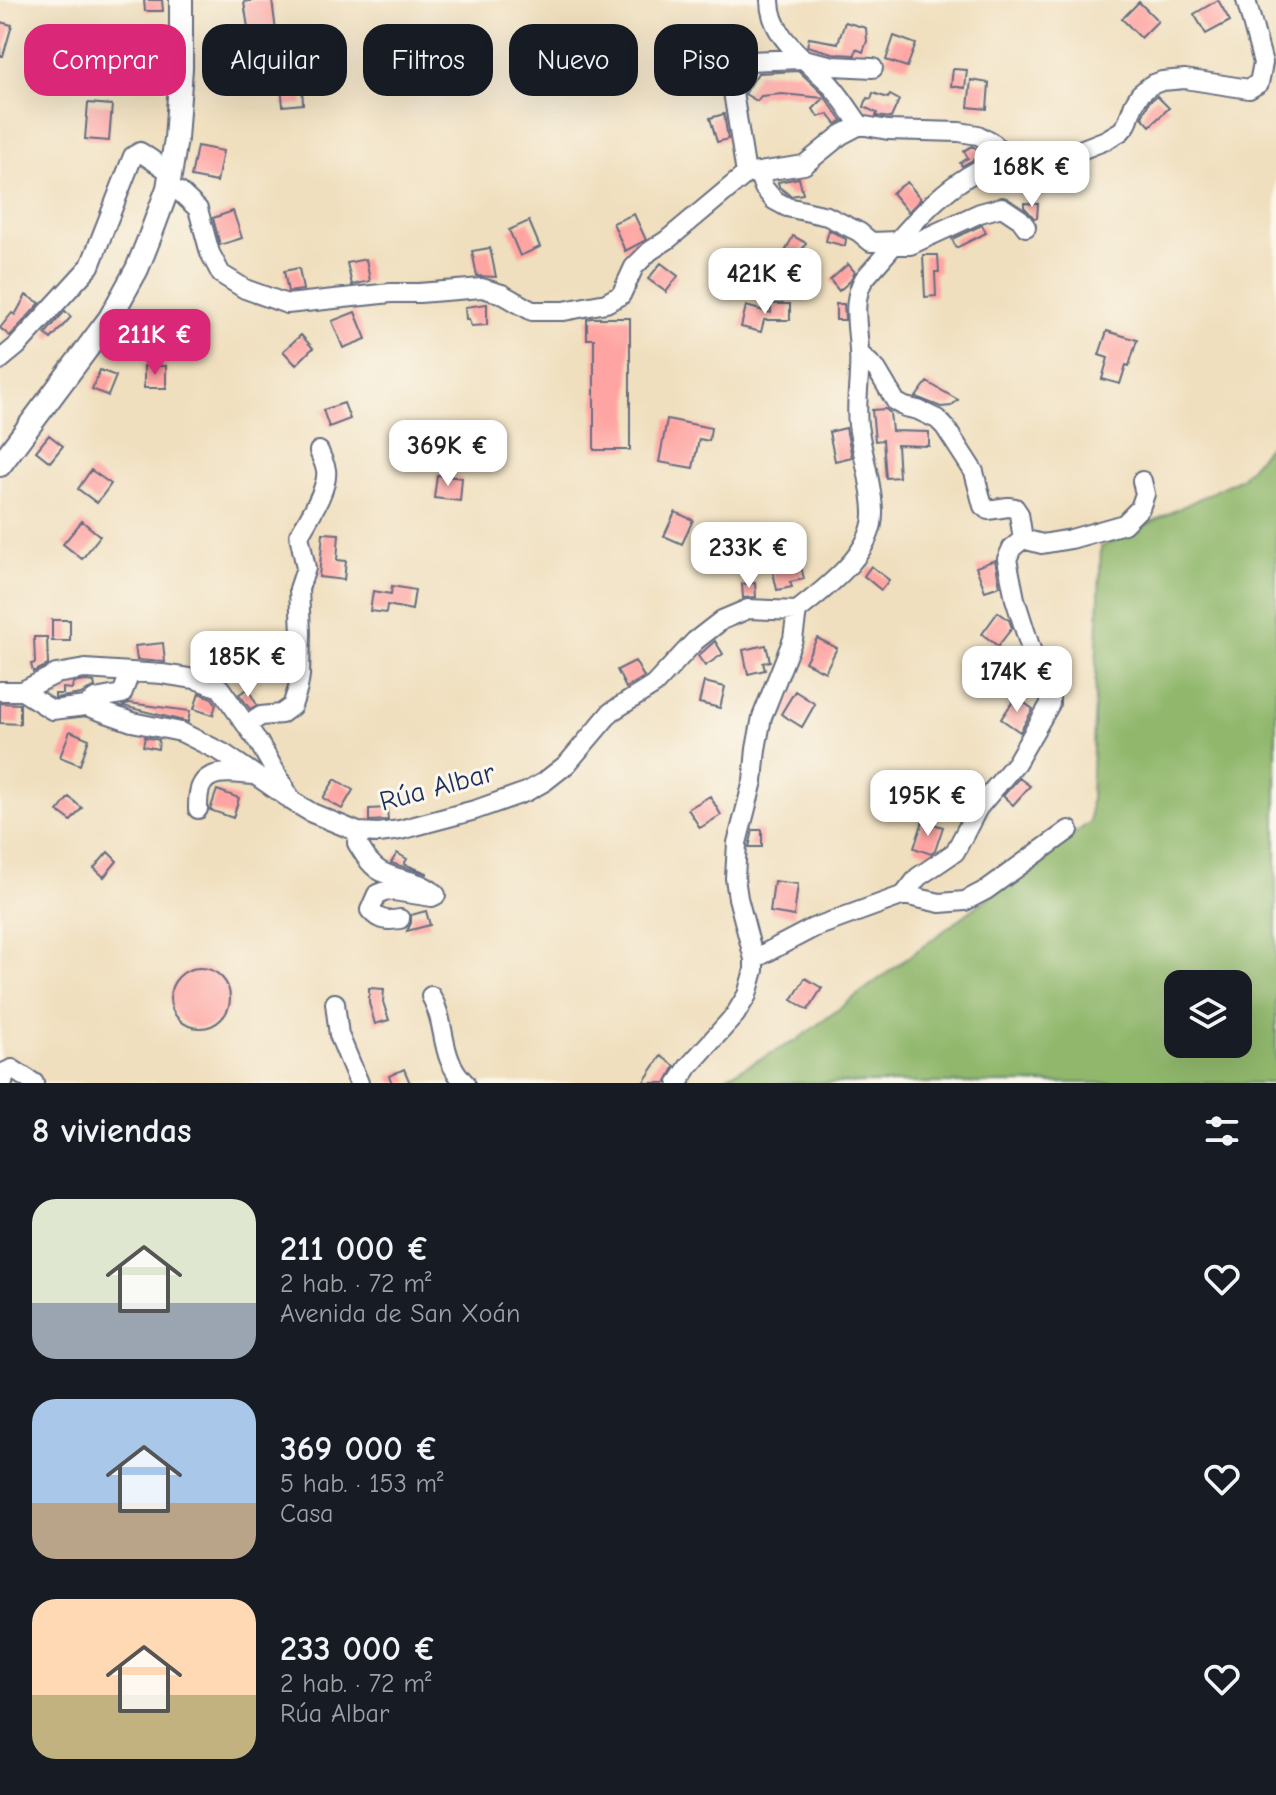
<!DOCTYPE html>
<html lang="es">
<meta charset="utf-8">
<style>
:root{--surface:#171b24;--page:#242831;--text:#f1f3f6;--muted:#9ea1a6;--accent:#db2777}
body{margin:0;font-family:"Comic Neue",sans-serif;background:var(--page);color:var(--text);height:100vh;display:flex;flex-direction:column;font-size:30px;white-space:nowrap}
*{box-sizing:border-box;margin:0}
p{font-size:26px;color:var(--muted)}
.icon{flex:none;width:44px;height:44px;fill:none;stroke:currentColor;stroke-width:2;stroke-linecap:round;stroke-linejoin:round}
.map{position:relative;height:1083px;overflow:hidden}
.sheet{display:flex;flex-direction:column;background:var(--surface);flex:1}
.sheet>*{flex:none}
.guide{position:absolute;left:24px;top:24px;width:800px;height:72px;display:flex;gap:16px}
.fabs{position:absolute;left:1164px;top:970px;display:grid;gap:16px}
.fabs a{display:grid;place-items:center;width:88px;height:88px;border-radius:16px;background:var(--surface);box-shadow:0 8px 32px #0002;font-size:40px}
.price{position:absolute;translate:-50% -68px;padding:0 18px;border-radius:16px;background:#fff;color:#222;font-size:26px;line-height:52px;filter:drop-shadow(0 2px 4px #0008)}
.price::after{content:'';position:absolute;left:50%;top:48px;width:24px;height:18px;margin-left:-12px;background:inherit;clip-path:polygon(0 0,100% 0,50% 100%)}
.price.current{background:var(--accent);color:#fff}
ul{padding:0;list-style:none}
li{display:flex;align-items:center;gap:24px;height:200px;padding:0 32px}
li span{display:grid;place-items:center;flex:none;width:224px;height:160px;border-radius:24px;color:#555}
li>.icon{margin-inline-start:auto}
span .icon{width:96px;height:96px;fill:#fffc;stroke-width:1}
li b{font-size:34px}
h2{display:flex;justify-content:space-between;align-items:center;height:96px;padding:0 32px;font-size:34px}
.chip{padding:0 28px;border-radius:24px;background:var(--surface);box-shadow:0 8px 32px #0002;font-size:28px;line-height:72px}
.chip.current{background:var(--accent);color:#fff}
.map>svg:first-child{display:block}
</style>
<div class="map">
<svg width="1276" height="1083" viewBox="0 0 1276 1083">
<rect width="100%" height="100%" fill="#fbf7ec"/>
<filter id="ink" filterUnits="userSpaceOnUse"><feTurbulence type="fractalNoise" baseFrequency=".0125" numOctaves="2"/><feDisplacementMap in="SourceGraphic" scale="16" xChannelSelector="R" yChannelSelector="G"/><feConvolveMatrix kernelMatrix="1 2 1 2 8 2 1 2 1" color-interpolation-filters="sRGB"/></filter>
<filter id="wash" filterUnits="userSpaceOnUse"><feTurbulence type="fractalNoise" baseFrequency=".006" numOctaves="4" result="noise"/><feDisplacementMap in="SourceGraphic" scale="32" xChannelSelector="R" yChannelSelector="G"/><feGaussianBlur stdDeviation="1.8" result="paint"/><feColorMatrix in="noise" values="0 0 0 0 0 0 0 0 0 0 0 0 0 0 0 0 0 1.4 0 .05"/><feComposite in="paint" operator="in"/></filter>
<g filter="url(#wash)">
<rect width="100%" height="100%" fill="#f0dfbe"/>
<!-- forest -->
<path fill="#90b76c" stroke="#567365" stroke-width="2" fill-rule="evenodd" d="M1276 438V1083H714L797 1040 1090 822 1101 547 1241 478ZM1178 984H1238V1044H1178Z"/>
<g id="blocks">
<!-- building -->
<path fill="#fea5a3" d="M144 0H162L163 11H145Z
M256 0H272L276 31 265 33 273 62 252 68 246 48 251 47 244 2Z
M1218 0 1230 21 1206 34 1194 14Z
M1139 2 1158 21 1141 38 1122 19Z
M0 22 12 25 3 56H0Z
M845 22 866 28 867 41 863 52 856 49 855 55 836 54 807 46 809 38 838 43Z
M127 29 130 36 167 31V36L161 38 162 52 148 54 147 44 120 56 111 36Z
M894 36 916 44 907 67 886 60Z
M953 69 967 70 965 88 951 86Z
M799 71 822 93 842 121 836 124 828 114 818 117 813 109 824 98 782 94 761 96 757 101 745 94 758 73Z
M971 80 989 83 987 109 968 107Z
M302 84 303 104 283 106 281 85Z
M873 93 888 98 890 95 899 100 891 118 876 116 877 113 864 107 867 98 871 99Z
M1157 96 1169 108 1150 126 1142 117 1149 102Z
M88 103 112 105 109 141 85 139Z
M724 114 728 139 717 142 710 118Z
M197 146 223 151 217 182 191 177Z
M972 146 985 154 962 166 960 163 968 158 964 151Z
M799 178 803 194 791 196 779 187 778 182Z
M907 182 921 199 908 212 892 193Z
M1024 203 1038 204 1037 218H1034L1024 207Z
M233 211 242 238 220 245 213 218Z
M634 214 646 240 625 251 613 223Z
M529 221 540 247 520 256 509 230Z
M982 225 986 233 956 248 952 239Z
M829 230 846 239 845 246 826 241Z
M793 236 806 243 799 255 811 261 804 274 795 270 790 279 775 271Z
M490 248 496 277 477 276 472 251Z
M923 255H938L939 272H935L936 296 925 297Z
M366 259 370 281 352 285 347 263Z
M661 263 678 276 666 292 648 279Z
M848 264 855 272 849 282 839 291 830 280Z
M299 268 303 290 288 292 284 271Z
M26 295 40 303 10 336 0 328 12 313 15 315Z
M487 304V325L471 326 469 319H466L465 307Z
M771 304H790V320H764L761 332 741 327 746 306 771 313Z
M836 304H844L845 320H836Z
M65 311 71 317 51 339 45 334Z
M355 312 366 339 343 348 332 321Z
M592 318H630V450H594V339H587V319Z
M1107 331 1137 340 1129 366 1126 365 1120 384 1102 379 1108 358 1099 355Z
M301 335 313 348 296 365 283 351Z
M144 366H166V388H144Z
M100 370 116 376 108 396 92 389Z
M927 382 958 400 951 406 941 407 916 397Z
M344 403 350 419 329 427 323 410Z
M886 409 890 413 892 431 929 432V446L897 445 899 477 886 478 883 440 875 441 872 410Z
M667 419 711 428 709 441 699 439 693 468 659 462Z
M846 428 852 457 835 461 829 432Z
M49 435 63 446 50 462 36 451Z
M91 470 111 484 97 503 78 489Z
M437 475 462 478 460 501 434 498Z
M675 512 693 520 682 544 664 536Z
M82 521 100 536 82 559 63 544Z
M323 533 339 534 337 560 346 561 344 580 319 577Z
M798 553 804 579 790 582 792 587 777 590 770 558Z
M995 560 1000 586 985 591 976 567Z
M871 566 889 580 881 590 864 576Z
M755 583 756 597 743 598 742 584Z
M392 586 415 590 412 610 387 605 386 613 370 611 373 591 391 594Z
M998 612 1009 620 1012 628 998 646 982 634Z
M52 620H70V641H52Z
M34 637H47L48 665 33 672 31 664 35 663Z
M817 638 837 648 825 672 805 662Z
M715 641 723 654 705 666 698 656Z
M163 643 165 662 137 660 135 646Z
M766 645 770 661 763 663 765 670 748 674 743 650Z
M635 661 644 677 626 688 617 670Z
M86 681 94 682 95 687 81 694 55 698V694H63V688L72 689 73 683Z
M704 682 725 687 720 708 699 703Z
M248 689 257 705 250 709 239 694Z
M795 691 815 704 802 727 781 714Z
M199 693 212 698 216 704 213 715 194 709Z
M1016 697 1033 709 1020 732 1001 719Z
M0 703 20 704V724L0 723Z
M129 703 190 711 188 722 123 706Z
M70 731 89 739 80 765 60 757Z
M145 737 159 740 158 749 143 746Z
M1019 778 1030 786 1013 805 1003 796Z
M335 779 353 790 342 809 323 798Z
M217 790 239 798 233 818 210 810Z
M710 796 721 815 700 828 688 809Z
M69 797 82 808 71 821 58 811Z
M387 808 388 820 369 821V809Z
M923 821 943 827 935 851 931 854 914 848Z
M753 830H762V847H749Z
M108 852 117 861 104 877 94 868Z
M397 853 407 859 404 864 427 873V874L391 863Z
M774 881 798 884 794 916 770 912Z
M426 911 430 925 407 931 411 923V915Z
M170 998a30 30 0 1 1 60 0a30 30 0 1 1-60 0Z
M805 978 822 988 808 1010 792 1000Z
M369 988 384 989 383 1002 389 1020 375 1024 369 1003Z
M661 1056 675 1066 666 1083H643Z
M404 1069 410 1083H392L389 1076Z"/>
</g>
</g>
<g filter="url(#ink)">
<use href="#blocks" fill-opacity="0" stroke="#666d80" stroke-width="2"/>
<g fill="none" stroke-linecap="round" stroke-linejoin="round">
<defs>
<path id="minor" d="M770 0C770 36 803 57 826 80 839 93 849 110 860 125
M1002 154 1029 153 1060 158 1106 140 1121 131 1127 124 1134 104 1140 94 1151 85 1162 81 1185 79 1249 89 1259 83 1263 63 1246 0
M758 172 764 188 774 200 787 207 827 216 859 232 871 242 898 241
M746 174 733 92 739 74 749 61 803 59 834 66 873 68
M168 188 180 192 198 209 210 253 221 274 245 289 287 304 391 293H419L482 288 502 294 532 311H564L606 303 621 295 634 267 650 251 667 240 746 174 804 165 841 135 860 125 888 130 959 132 978 135 994 144 1002 154
M894 245H910L980 213 1002 207 1020 219 1026 227
M860 354 877 370 896 402 905 407 918 410 937 419 945 427 974 472 983 506 988 510 1008 507 1015 508 1019 514 1023 539
M0 360 17 346 90 266 133 156 140 152 170 172
M797 611C826 588 875 552 873 511 872 482 862 454 858 425 855 401 861 376 859 351 858 326 851 301 864 279 906 233 939 184 998 161L1002 154
M0 691H22L56 674 85 669 162 674 195 679 220 688 259 743 292 801 312 813 358 832 379 833 400 830 475 810 526 792 544 782 567 764 611 712 654 685 695 641 722 620 748 609 797 611
M22 691 52 710 86 706 132 722 181 732 223 753 287 797
M86 706 95 699 122 694 130 673
M247 725 261 716 281 714 292 706 298 688 300 675 301 633 299 589 306 568 299 535C308 519 329 488 326 470 325 464 321 457 319 451
M198 809C198 803 198 795 200 789 207 767 236 774 254 775
M358 832 357 843C364 854 370 866 382 872 399 881 423 880 436 895L432 897 387 890 377 894 370 910C379 921 387 921 400 919
M904 895 940 903 965 901 986 890 1069 830
M754 959 813 928 904 895 918 877 955 852 978 808 1016 763 1050 704V694L1040 678 1015 599 1007 559 1012 548 1023 539 1042 544 1071 539 1124 524 1140 508 1145 494 1142 481
M431 996C448 1026 438 1056 465 1083
M335 1003 339 1035 359 1083
M3 1083 5 1072 12 1069 34 1083
M678 1083 689 1066 735 1015 747 995 754 970V959L738 898 735 878 737 843 753 781 756 749 762 717 793 639 797 611"/>
<path id="major" d="M0 465 110 318 137 269 149 239 168 188 176 139 181 68V0"/>
</defs>
<!-- minor casing -->
<use href="#minor" stroke="#666d80" stroke-width="22"/>
<!-- major casing -->
<use href="#major" stroke="#666d80" stroke-width="26"/>
<!-- minor -->
<use href="#minor" stroke="#fff" stroke-width="18"/>
<!-- major -->
<use href="#major" stroke="#fff" stroke-width="22"/>
</g>
</g>
<g text-anchor="middle" dominant-baseline="central" stroke-width="6" stroke-linejoin="round" paint-order="stroke">
<!-- street labels -->
<g font-size="28" fill="#1b2f5e" stroke="#fbf7ec">
<text transform="translate(437 787) rotate(-15)">Rúa Albar</text>
</g>
</g>
</svg>
<div class="fabs">
<a><svg class="icon" aria-label="layers" viewBox="0 0 24 24"><path d="M12 4l9 5-9 5-9-5zM3 14l9 5 9-5"/></svg></a>
</div>
<b class="price" style="left:1032px;top:209px">168K €</b>
<b class="price" style="left:765px;top:316px">421K €</b>
<b class="price current" style="left:155px;top:377px">211K €</b>
<b class="price" style="left:448px;top:488px">369K €</b>
<b class="price" style="left:749px;top:590px">233K €</b>
<b class="price" style="left:248px;top:699px">185K €</b>
<b class="price" style="left:1017px;top:714px">174K €</b>
<b class="price" style="left:928px;top:838px">195K €</b>
<div class="guide">
<a class="chip current">Comprar</a>
<a class="chip">Alquilar</a>
<a class="chip">Filtros</a>
<a class="chip">Nuevo</a>
<a class="chip">Piso</a>
</div>
</div>
<section class="sheet">
<h2>8 viviendas<svg class="icon" aria-label="filters" viewBox="0 0 24 24"><path d="M4 7h16M4 17h16"/><circle cx="9" cy="7" r="2"/><circle cx="15" cy="17" r="2"/></svg></h2>
<ul>
<li><span style="background:linear-gradient(#dfe7d0 65%,#9aa5b1 0)"><svg class="icon" aria-label="home" viewBox="0 0 24 24"><path d="M3 11l9-7 9 7M6 9v11h12V9"/></svg></span><div><b>211 000 €</b><p>2 hab. · 72 m²</p><p>Avenida de San Xoán</p></div><svg class="icon" aria-label="heart" viewBox="0 0 24 24"><path d="M12 20l-8-8c-3-5 5-10 8-4 3-6 11-1 8 4z"/></svg></li>
<li><span style="background:linear-gradient(#a9c7e8 65%,#b9a48a 0)"><svg class="icon" aria-label="home" viewBox="0 0 24 24"><path d="M3 11l9-7 9 7M6 9v11h12V9"/></svg></span><div><b>369 000 €</b><p>5 hab. · 153 m²</p><p>Casa</p></div><svg class="icon" aria-label="heart" viewBox="0 0 24 24"><path d="M12 20l-8-8c-3-5 5-10 8-4 3-6 11-1 8 4z"/></svg></li>
<li><span style="background:linear-gradient(#ffd9b3 60%,#c2b280 0)"><svg class="icon" aria-label="home" viewBox="0 0 24 24"><path d="M3 11l9-7 9 7M6 9v11h12V9"/></svg></span><div><b>233 000 €</b><p>2 hab. · 72 m²</p><p>Rúa Albar</p></div><svg class="icon" aria-label="heart" viewBox="0 0 24 24"><path d="M12 20l-8-8c-3-5 5-10 8-4 3-6 11-1 8 4z"/></svg></li>
</ul>
</section>
